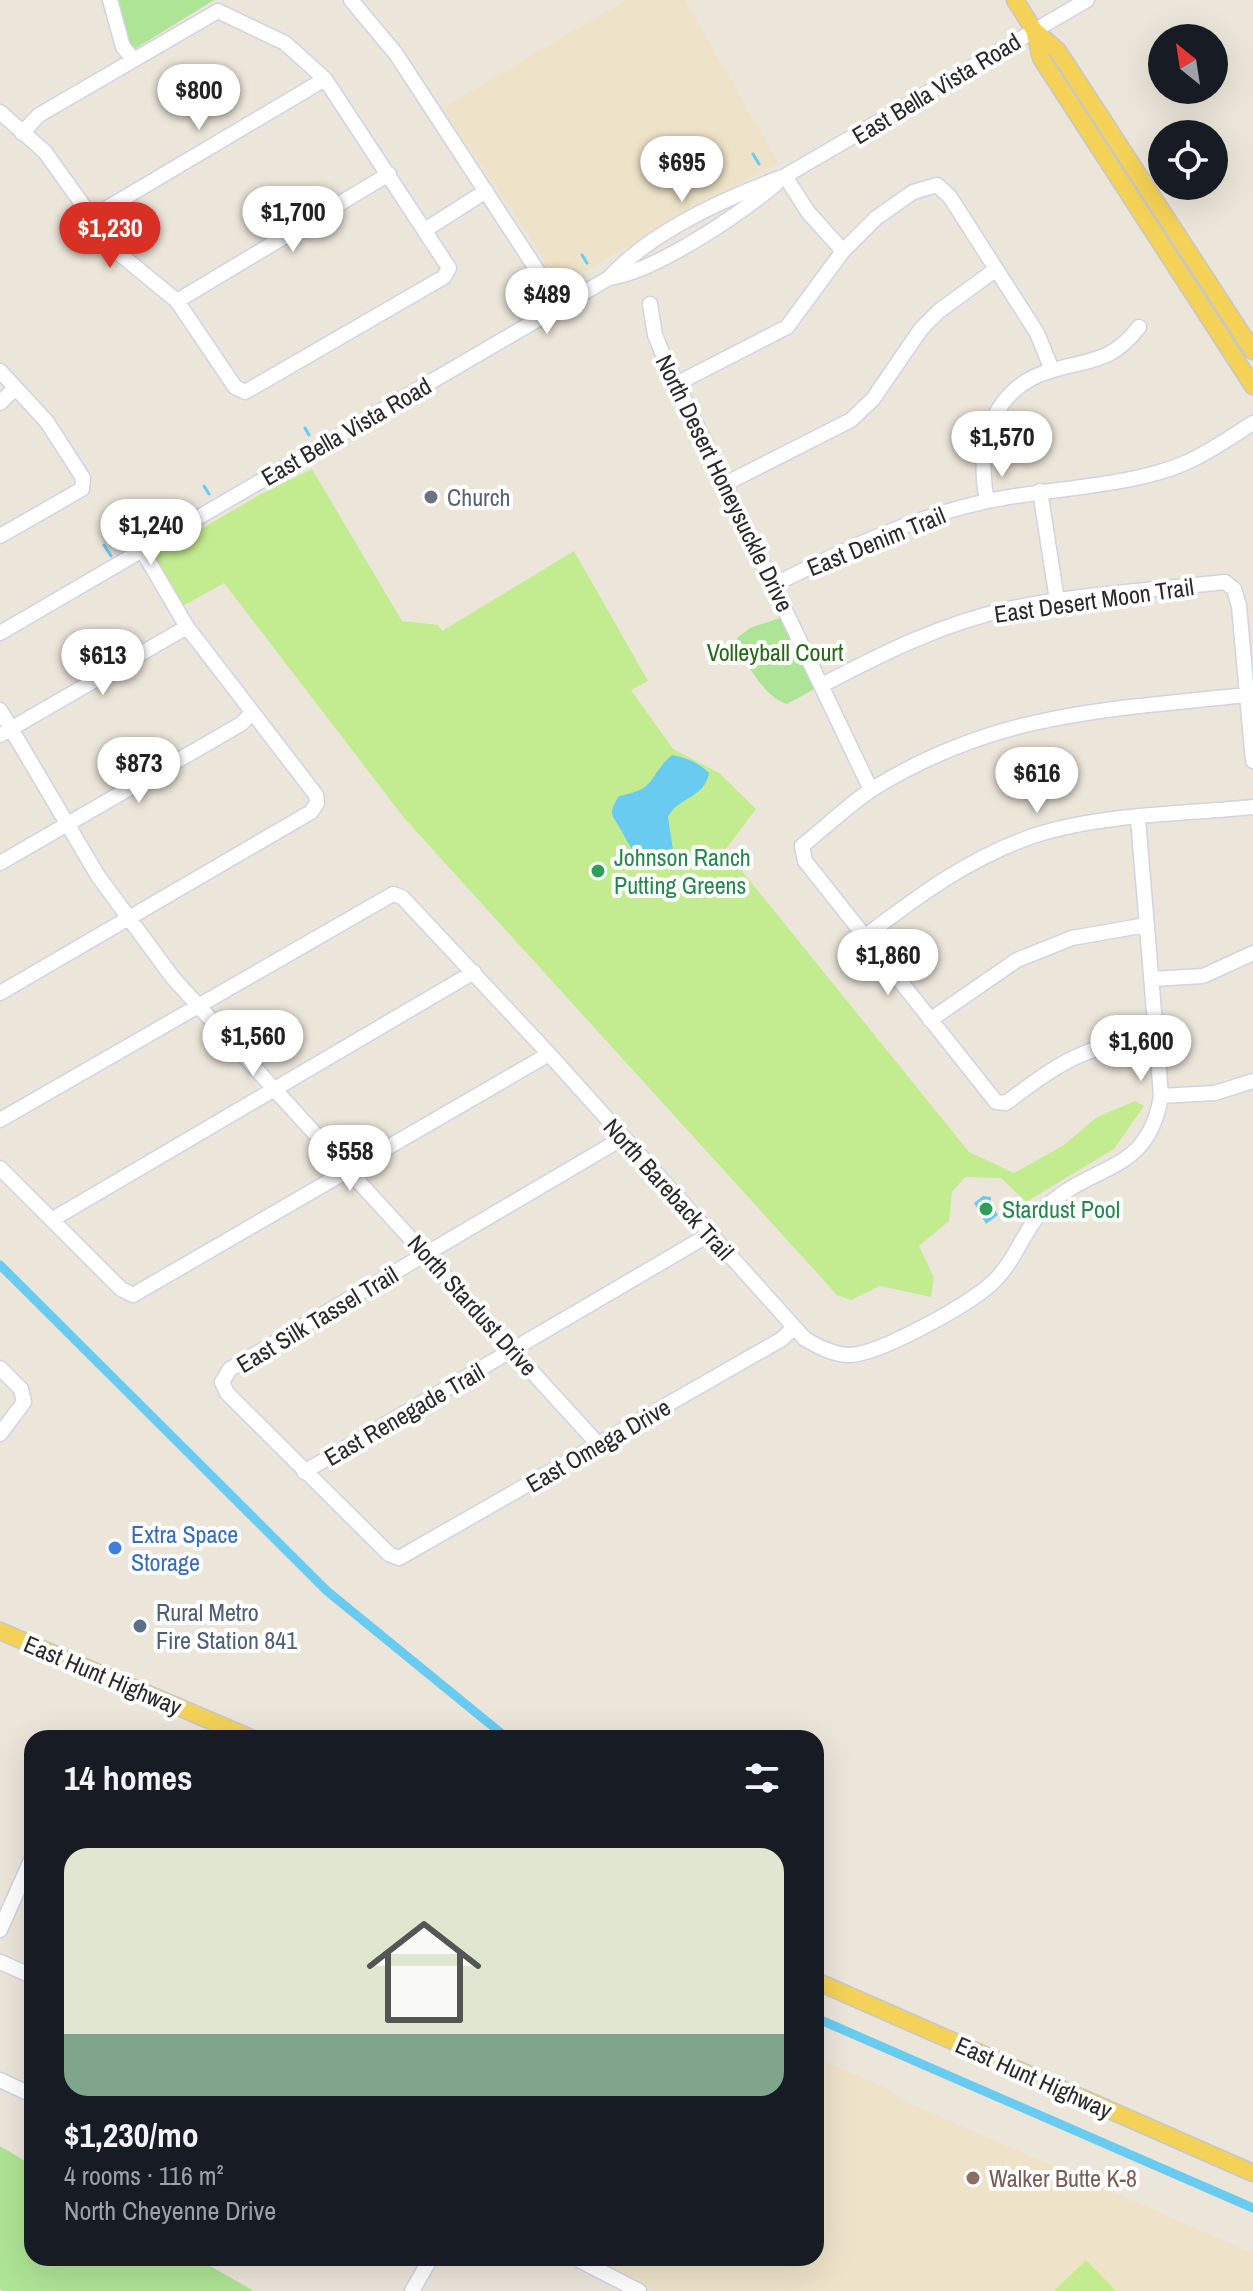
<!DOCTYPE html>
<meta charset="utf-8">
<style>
:root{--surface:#171b24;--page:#20242c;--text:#f1f3f6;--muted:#9ea1a6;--line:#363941;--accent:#d93025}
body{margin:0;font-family:"Archivo Narrow",sans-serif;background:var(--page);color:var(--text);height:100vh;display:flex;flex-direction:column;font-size:30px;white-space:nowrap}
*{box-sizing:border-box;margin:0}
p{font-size:26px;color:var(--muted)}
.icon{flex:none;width:44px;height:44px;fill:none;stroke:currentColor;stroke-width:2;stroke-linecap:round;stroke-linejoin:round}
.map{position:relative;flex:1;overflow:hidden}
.side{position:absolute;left:24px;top:1730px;width:800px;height:536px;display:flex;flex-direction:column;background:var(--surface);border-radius:24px;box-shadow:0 8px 32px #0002}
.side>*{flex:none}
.needle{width:52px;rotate:330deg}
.fabs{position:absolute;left:1148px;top:24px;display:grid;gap:16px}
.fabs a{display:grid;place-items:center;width:80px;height:80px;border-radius:50%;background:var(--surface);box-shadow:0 8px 32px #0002;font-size:40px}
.price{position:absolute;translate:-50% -68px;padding:0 18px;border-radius:28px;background:#fff;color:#222;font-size:26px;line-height:52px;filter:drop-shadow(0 2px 4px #0008)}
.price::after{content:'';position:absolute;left:50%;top:48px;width:24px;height:18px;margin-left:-12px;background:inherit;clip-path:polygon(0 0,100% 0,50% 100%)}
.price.current{background:var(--accent);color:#fff}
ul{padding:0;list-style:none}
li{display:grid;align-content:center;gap:16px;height:424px;padding:0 40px}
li+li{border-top:2px solid var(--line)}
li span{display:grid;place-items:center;height:248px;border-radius:24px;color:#555}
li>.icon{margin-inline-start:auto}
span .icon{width:144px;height:144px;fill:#fffc;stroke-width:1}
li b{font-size:34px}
h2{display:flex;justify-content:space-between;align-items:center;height:96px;padding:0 40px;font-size:34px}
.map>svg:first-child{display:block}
</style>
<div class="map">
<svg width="1253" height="2291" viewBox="0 0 1253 2291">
<rect width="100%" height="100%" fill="#ece5da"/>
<!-- education -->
<path fill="#eee3c9" d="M626 0H685L778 162 576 276 560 282 551 278 540 251 442 108Z
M816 2058 882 2086 909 2103 1253 2253V2291H654L589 2258H816Z"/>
<!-- green -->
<path fill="#aee495" d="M119 0H214L128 53Z
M789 615 822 685 787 704C766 699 741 659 737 638L750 628Z
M0 2146 32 2165V2258H196L254 2291H3L0 2289Z"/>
<!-- pitch -->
<path fill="#c3ec90" d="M312 469 402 621 438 625 442 631 574 551 648 681 631 690 673 749 719 773 756 809 725 850 969 1152 1014 1173 1064 1145 1097 1117 1135 1101 1144 1106 1114 1149 1026 1202 1001 1178 965 1177 952 1192 949 1221 919 1246 934 1278 931 1297 880 1286 851 1300 837 1295 405 819 224 583 183 606 153 557 261 494Z
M1086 2260 1116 2291H1054Z"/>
<!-- water -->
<path fill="#6acbf1" d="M672 755C687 758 698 762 709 773 704 799 679 796 668 817L673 850 664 858C633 858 635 855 621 830 612 814 607 815 619 796 658 789 647 777 672 755Z
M983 1196 991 1197V1205L998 1215 986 1224 974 1203Z"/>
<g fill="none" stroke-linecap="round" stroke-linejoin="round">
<!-- stream -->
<path stroke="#6acbf1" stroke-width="3" d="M753 154 759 164
M582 255 587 263
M305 428 309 435
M204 486 209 494
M104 545 111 556"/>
<!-- canal -->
<path stroke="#6acbf1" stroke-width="9" d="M0 1265 327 1591 507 1738
M816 2018 1253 2208"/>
<defs>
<path id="minor" d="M110 0 123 47 134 60
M351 0 396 54 561 307
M0 112 45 152 115 250 177 301 235 387 245 392 444 277 449 268 325 79 285 43 218 11 39 115 22 133
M785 176 808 212 843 251
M92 217 325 79
M425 230 486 191
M609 278C657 271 738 215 776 184
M177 301 389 174
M650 304 655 335 664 357 871 790
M0 371 47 422 83 478 82 489 0 536
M676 384 787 327 843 251 876 218 913 192 937 185 950 197 1037 333 1052 370
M0 403 15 388
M725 484 851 420 873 399 921 329 939 311 995 270
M1040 491 1057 600
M987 501C976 445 991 387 1053 370 1092 359 1112 362 1139 327
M773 585C842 551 912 517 988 501 1048 488 1130 487 1185 463 1209 453 1231 437 1253 423
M0 633 609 278C650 232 728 197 785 176L1087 0
M822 685C881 654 941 624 1008 609 1079 594 1153 590 1225 582L1234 589 1239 606 1253 761
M0 710 98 876 173 978 598 1444
M0 735 187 627
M0 863 241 724 252 713
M864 937C918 896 970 857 1036 835 1101 814 1184 814 1253 807
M1151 979 1203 976 1253 953
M0 993 311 812 317 803 316 795 187 627 142 550
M930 1020 1017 960 1072 938 1146 925
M1156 1035C1085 1046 1061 1061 1006 1103L996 1102 805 861 802 846C826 827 849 804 874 788 998 712 1106 710 1246 695
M1161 1096 1215 1093 1253 1081
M0 1120 393 894 402 897 549 1054 805 1339C819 1347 834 1355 850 1355 880 1354 968 1305 991 1284 1016 1262 1024 1227 1048 1205 1096 1162 1148 1174 1161 1096L1138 819
M623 1138 230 1369 222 1382 227 1393 389 1554 399 1558 782 1339 793 1328
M0 1168 121 1289 133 1295 549 1054
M53 1219 474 972
M0 1368 21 1389 24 1402 0 1434
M304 1472 710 1234
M0 1930 32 1858
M0 1962 32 1976
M0 2080 32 2095
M575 2258 639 2291
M412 2291 431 2258"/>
<path id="major" d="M1015 0 1034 30 1058 51 1253 351
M1034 30 1041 58 1253 386
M0 1631 251 1738
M816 1981 1253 2173"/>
</defs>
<!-- minor casing -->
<use href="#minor" stroke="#d0d3e3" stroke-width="17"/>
<!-- major casing -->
<use href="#major" stroke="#c7c7c7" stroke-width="19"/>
<!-- minor -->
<use href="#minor" stroke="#fff" stroke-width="14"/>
<!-- major -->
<use href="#major" stroke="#f4d257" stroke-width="16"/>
</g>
<!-- markers -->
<circle fill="#6b7280" stroke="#fff" stroke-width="3" cx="431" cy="497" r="8"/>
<g fill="#2e9e5b" stroke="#fff" stroke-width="3">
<circle cx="598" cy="871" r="8"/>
<circle cx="986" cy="1209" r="8"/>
</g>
<circle fill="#3f7fe0" stroke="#fff" stroke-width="3" cx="115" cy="1548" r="8"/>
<circle fill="#5c6f8a" stroke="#fff" stroke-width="3" cx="140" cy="1626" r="8"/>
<circle fill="#8d6e63" stroke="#fff" stroke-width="3" cx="973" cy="2178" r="8"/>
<g text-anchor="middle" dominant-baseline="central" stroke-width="8" stroke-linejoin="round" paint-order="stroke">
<!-- street labels -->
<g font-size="24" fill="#292929" stroke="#fff">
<text transform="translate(936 88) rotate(-31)">East Bella Vista Road</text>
<text transform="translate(346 431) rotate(-30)">East Bella Vista Road</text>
<text transform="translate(725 483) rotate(64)">North Desert Honeysuckle Drive</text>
<text transform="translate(876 541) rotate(-22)">East Denim Trail</text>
<text transform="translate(1094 600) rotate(-8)">East Desert Moon Trail</text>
<text transform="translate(669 1189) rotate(48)">North Bareback Trail</text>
<text transform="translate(473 1305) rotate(48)">North Stardust Drive</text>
<text transform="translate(317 1319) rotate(-31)">East Silk Tassel Trail</text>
<text transform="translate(404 1414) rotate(-30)">East Renegade Trail</text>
<text transform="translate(598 1445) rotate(-30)">East Omega Drive</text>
<text transform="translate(103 1675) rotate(23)">East Hunt Highway</text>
<text transform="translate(1034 2077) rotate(24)">East Hunt Highway</text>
</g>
<!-- worship labels -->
<g font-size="24" fill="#5b616d" stroke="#fff" text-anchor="start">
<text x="447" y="497">Church</text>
</g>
<!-- park labels -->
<g font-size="24" fill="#276718" stroke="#fff">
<text x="775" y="652">Volleyball Court</text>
</g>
<!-- leisure labels -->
<g font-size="24" fill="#27864d" stroke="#fff" text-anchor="start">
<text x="614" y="857">Johnson Ranch<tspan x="614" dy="28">Putting Greens</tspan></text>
<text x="1002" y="1209">Stardust Pool</text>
</g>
<!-- shop labels -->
<g font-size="24" fill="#366cbe" stroke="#fff" text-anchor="start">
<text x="131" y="1534">Extra Space<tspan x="131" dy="28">Storage</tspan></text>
</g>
<!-- service labels -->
<g font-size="24" fill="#4e5e75" stroke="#fff" text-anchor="start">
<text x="156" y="1612">Rural Metro<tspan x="156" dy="28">Fire Station 841</tspan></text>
</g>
<!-- education labels -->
<g font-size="24" fill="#785e54" stroke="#fff" text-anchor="start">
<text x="989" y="2178">Walker Butte K-8</text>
</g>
</g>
</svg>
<div class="fabs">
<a><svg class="needle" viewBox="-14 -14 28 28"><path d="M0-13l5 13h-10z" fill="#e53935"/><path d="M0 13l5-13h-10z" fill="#9ea1a6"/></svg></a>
<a><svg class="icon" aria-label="locate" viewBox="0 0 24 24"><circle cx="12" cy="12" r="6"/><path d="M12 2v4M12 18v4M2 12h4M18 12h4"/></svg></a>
</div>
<b class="price" style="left:199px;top:132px">$800</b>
<b class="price" style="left:682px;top:204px">$695</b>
<b class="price" style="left:293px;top:254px">$1,700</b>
<b class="price current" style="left:110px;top:270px">$1,230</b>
<b class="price" style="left:547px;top:336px">$489</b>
<b class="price" style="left:1002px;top:479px">$1,570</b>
<b class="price" style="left:151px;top:567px">$1,240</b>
<b class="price" style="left:103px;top:697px">$613</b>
<b class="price" style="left:139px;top:805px">$873</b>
<b class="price" style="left:1037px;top:815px">$616</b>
<b class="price" style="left:888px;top:997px">$1,860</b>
<b class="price" style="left:253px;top:1078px">$1,560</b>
<b class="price" style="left:1141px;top:1083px">$1,600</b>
<b class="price" style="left:350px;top:1193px">$558</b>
<section class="side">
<h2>14 homes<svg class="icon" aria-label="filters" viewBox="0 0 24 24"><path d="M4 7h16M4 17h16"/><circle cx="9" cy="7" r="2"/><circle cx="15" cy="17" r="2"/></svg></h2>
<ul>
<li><span style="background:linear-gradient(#dfe7d0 75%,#7fa58c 0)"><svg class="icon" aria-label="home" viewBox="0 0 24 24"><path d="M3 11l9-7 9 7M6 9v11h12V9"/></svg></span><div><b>$1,230/mo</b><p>4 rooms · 116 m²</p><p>North Cheyenne Drive</p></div></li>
</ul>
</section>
</div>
